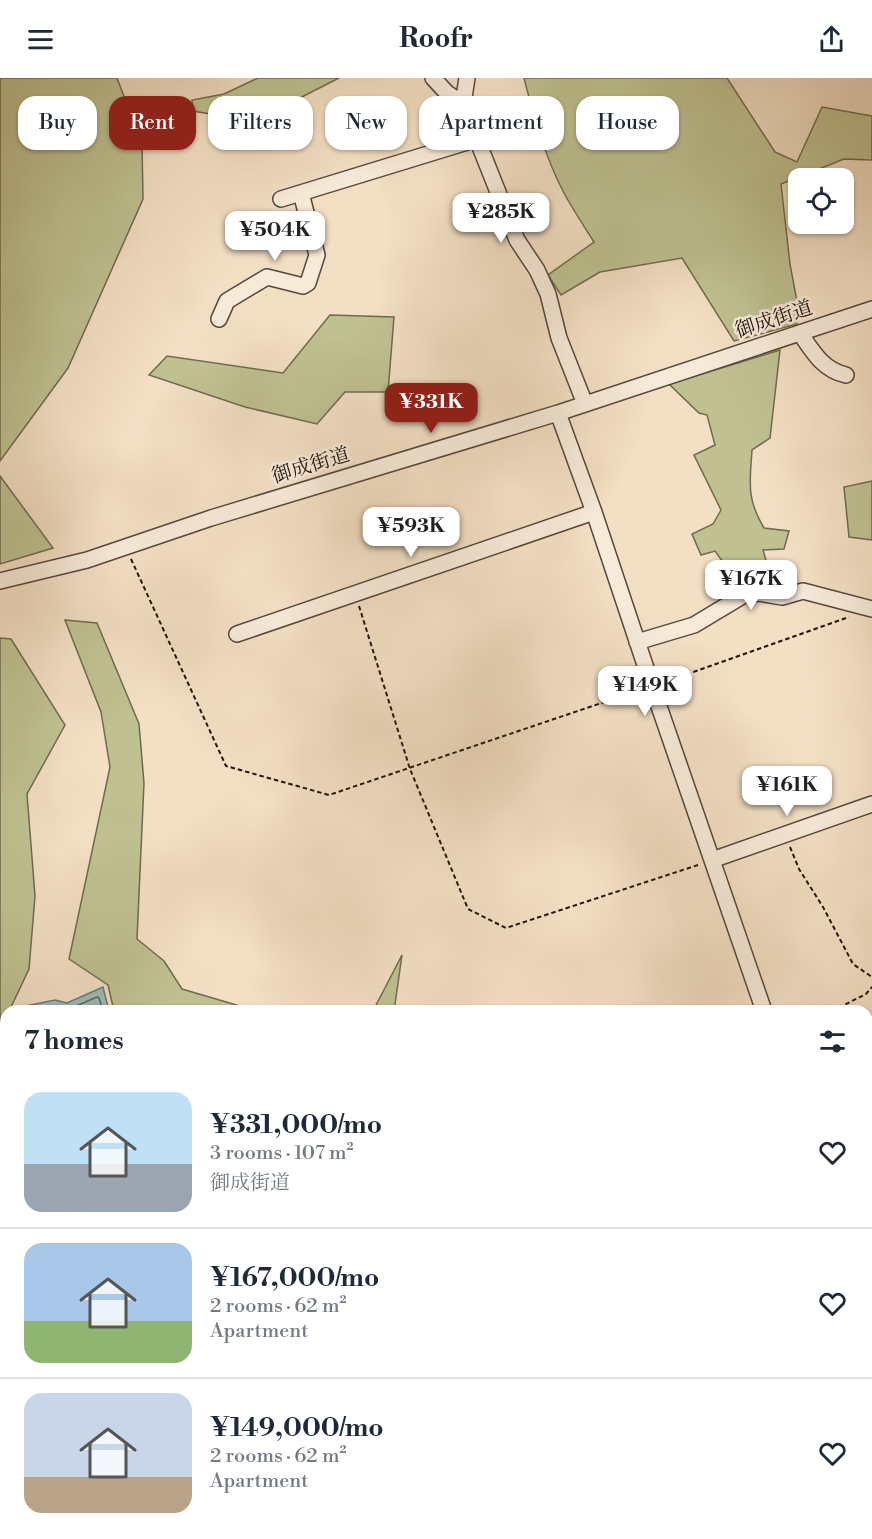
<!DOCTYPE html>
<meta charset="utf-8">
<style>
:root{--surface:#fff;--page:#f6f6f7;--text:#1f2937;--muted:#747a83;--line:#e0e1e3;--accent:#8f2418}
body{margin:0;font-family:"Libre Bodoni","Noto Serif JP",serif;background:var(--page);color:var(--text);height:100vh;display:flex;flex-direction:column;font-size:22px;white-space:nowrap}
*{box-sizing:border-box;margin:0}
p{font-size:20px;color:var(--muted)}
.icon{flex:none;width:33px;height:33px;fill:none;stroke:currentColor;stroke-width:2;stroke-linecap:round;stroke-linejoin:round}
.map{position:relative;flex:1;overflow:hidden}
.drawer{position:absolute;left:0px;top:927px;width:873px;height:534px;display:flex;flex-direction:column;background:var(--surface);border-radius:18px 18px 0 0;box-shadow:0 2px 4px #0004}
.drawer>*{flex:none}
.hud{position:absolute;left:18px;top:18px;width:837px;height:54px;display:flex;gap:12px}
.tools{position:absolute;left:788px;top:90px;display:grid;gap:12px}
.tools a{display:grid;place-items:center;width:66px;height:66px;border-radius:12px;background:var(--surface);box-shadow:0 2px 4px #0004;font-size:30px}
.price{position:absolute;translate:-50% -51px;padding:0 14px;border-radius:12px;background:#fff;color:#222;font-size:20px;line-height:39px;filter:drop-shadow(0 2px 3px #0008)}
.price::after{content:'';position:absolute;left:50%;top:36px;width:18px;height:14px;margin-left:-9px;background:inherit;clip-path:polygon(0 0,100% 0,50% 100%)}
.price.on{background:var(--accent);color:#fff}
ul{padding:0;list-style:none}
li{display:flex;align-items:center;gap:18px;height:150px;padding:0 24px}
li+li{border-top:2px solid var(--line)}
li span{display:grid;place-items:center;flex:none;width:168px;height:120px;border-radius:18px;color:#555}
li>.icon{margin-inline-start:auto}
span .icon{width:72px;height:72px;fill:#fffc;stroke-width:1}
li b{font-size:26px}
h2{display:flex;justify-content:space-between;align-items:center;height:72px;padding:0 24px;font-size:26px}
.tag{padding:0 21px;border-radius:18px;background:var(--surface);box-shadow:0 2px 4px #0004;font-size:21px;line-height:54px}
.tag.on{background:var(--accent);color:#fff}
header{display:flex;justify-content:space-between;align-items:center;height:78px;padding:0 24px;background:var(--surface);font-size:27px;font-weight:700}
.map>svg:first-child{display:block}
</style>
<header><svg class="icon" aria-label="menu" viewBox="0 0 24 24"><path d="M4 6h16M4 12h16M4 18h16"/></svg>Roofr<svg class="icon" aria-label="share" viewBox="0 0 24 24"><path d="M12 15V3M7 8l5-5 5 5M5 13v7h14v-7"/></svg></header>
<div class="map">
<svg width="872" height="1461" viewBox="0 0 872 1461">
<rect width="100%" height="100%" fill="#f3dfc4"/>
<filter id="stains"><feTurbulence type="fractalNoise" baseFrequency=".00333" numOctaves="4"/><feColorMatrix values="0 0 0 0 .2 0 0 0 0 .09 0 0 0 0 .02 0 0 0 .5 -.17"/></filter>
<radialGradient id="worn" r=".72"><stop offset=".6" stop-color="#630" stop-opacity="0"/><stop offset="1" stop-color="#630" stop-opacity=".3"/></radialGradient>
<!-- green -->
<path fill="#bfc191" stroke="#706a50" stroke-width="1.5" d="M0 0H117L142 66 143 121 68 290 0 383Z
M258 0H339L292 24 234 40 193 33 192 22 224 16Z
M524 0H727L775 74 797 84 822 29 872 38V82L844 81 781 106 790 186 798 229 797 246 734 263 682 180 600 194 561 217 548 197 594 164C584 148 573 132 564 115 545 79 534 39 524 0Z
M330 237 394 239 388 314H345L317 346 245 329 149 297 167 278 283 295Z
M780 272 770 360 752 372C750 404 746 420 764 450L789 453 784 471 763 472 774 509 743 512 715 473 701 477 692 456 713 446 721 432 694 377 715 367 707 337 699 335 669 306Z
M0 398 53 470 0 486Z
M872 403V462L849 459 844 409Z
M65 542 97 545 139 646 144 705 137 861 164 883 182 911 257 933H114L108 907 69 881 110 689 101 634Z
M0 560 11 561 65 647 27 716 35 818 29 891 12 927 11 933H6V971L0 984Z
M402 877 394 933H373Z
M742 1455H814L817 1461H732Z"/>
<!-- water -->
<path fill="#9bbcb6" stroke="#6b7973" stroke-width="1.5" d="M103 909 109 933H20V929L55 922 67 925Z
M6 993V1072L0 1076V1006Z"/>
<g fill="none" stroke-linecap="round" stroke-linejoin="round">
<!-- shore -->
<path stroke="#5e6862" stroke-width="1.5" d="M32 933 54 928 69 931 97 919 99 920 103 933"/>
<defs>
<path id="minor" d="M433 0 447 15 463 26
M467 0 463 26 517 162 537 192 548 216 559 260 585 326
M281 121 477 61
M219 241 227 223 267 199 303 208 308 205 317 177 301 115
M800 255C813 274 823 292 846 297
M558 335 594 434 652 608 764 933
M0 503 87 482 211 440 558 335 872 231
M237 556 594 434
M637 564 694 547 744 517 759 515 782 519 803 513 872 531
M712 782 872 726
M434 1461 444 1455"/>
</defs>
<!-- minor casing -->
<use href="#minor" stroke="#56473c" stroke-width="18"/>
<!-- path -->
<path stroke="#22140f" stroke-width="2" stroke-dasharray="4.5 3" stroke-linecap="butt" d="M131 481 226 688 329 717 640 612
M359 528 410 691 468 831 506 850 701 786
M665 604 849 539
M790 769 799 791 823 829 853 886 872 899
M832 933 866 916 872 909
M0 1067 6 1073
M867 1117 872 1116
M6 1141 3 1145 6 1173
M867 1242 872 1255
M867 1361 872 1358
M0 1442 6 1429
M297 1455 311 1461
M698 1461 708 1455"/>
<!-- minor -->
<use href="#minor" stroke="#f7ead9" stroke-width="15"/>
</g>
<g text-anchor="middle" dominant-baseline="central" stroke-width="5" stroke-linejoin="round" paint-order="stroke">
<!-- street labels -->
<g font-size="20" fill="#22140f" stroke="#f7ead9">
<text transform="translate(774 242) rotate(-18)">御成街道</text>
<text transform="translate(311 388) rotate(-17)">御成街道</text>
</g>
</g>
<rect width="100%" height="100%" filter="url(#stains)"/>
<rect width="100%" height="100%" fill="url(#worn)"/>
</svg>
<div class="tools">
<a><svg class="icon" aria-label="locate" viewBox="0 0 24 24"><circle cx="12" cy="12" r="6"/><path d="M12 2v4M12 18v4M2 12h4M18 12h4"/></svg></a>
</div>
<b class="price" style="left:501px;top:166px">¥285K</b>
<b class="price" style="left:275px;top:184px">¥504K</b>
<b class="price on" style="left:431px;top:356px">¥331K</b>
<b class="price" style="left:411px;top:480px">¥593K</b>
<b class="price" style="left:751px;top:533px">¥167K</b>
<b class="price" style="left:645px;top:639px">¥149K</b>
<b class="price" style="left:787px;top:739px">¥161K</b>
<div class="hud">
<a class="tag">Buy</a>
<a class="tag on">Rent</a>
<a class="tag">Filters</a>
<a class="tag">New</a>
<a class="tag">Apartment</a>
<a class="tag">House</a>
</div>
<section class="drawer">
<h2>7 homes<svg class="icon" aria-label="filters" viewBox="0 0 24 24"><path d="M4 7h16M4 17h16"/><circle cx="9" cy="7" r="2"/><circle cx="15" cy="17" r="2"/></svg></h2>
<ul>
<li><span style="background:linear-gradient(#bfe0f5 60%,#9aa5b1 0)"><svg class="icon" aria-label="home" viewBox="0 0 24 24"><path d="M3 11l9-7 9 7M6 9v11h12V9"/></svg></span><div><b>¥331,000/mo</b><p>3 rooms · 107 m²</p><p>御成街道</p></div><svg class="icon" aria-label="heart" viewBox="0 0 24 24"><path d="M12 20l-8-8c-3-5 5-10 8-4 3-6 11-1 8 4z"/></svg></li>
<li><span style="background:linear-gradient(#a9c7e8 65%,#8fb573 0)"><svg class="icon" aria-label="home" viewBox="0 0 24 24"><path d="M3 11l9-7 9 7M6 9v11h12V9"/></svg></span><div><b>¥167,000/mo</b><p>2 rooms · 62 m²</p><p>Apartment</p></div><svg class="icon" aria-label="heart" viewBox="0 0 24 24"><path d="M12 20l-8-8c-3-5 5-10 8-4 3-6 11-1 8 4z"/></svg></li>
<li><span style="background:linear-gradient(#c9d6e8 70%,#b9a48a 0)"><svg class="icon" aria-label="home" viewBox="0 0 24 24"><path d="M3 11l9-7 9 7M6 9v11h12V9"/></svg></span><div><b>¥149,000/mo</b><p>2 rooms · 62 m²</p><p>Apartment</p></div><svg class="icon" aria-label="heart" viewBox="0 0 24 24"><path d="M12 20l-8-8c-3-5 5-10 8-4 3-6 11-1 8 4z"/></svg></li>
</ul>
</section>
</div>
